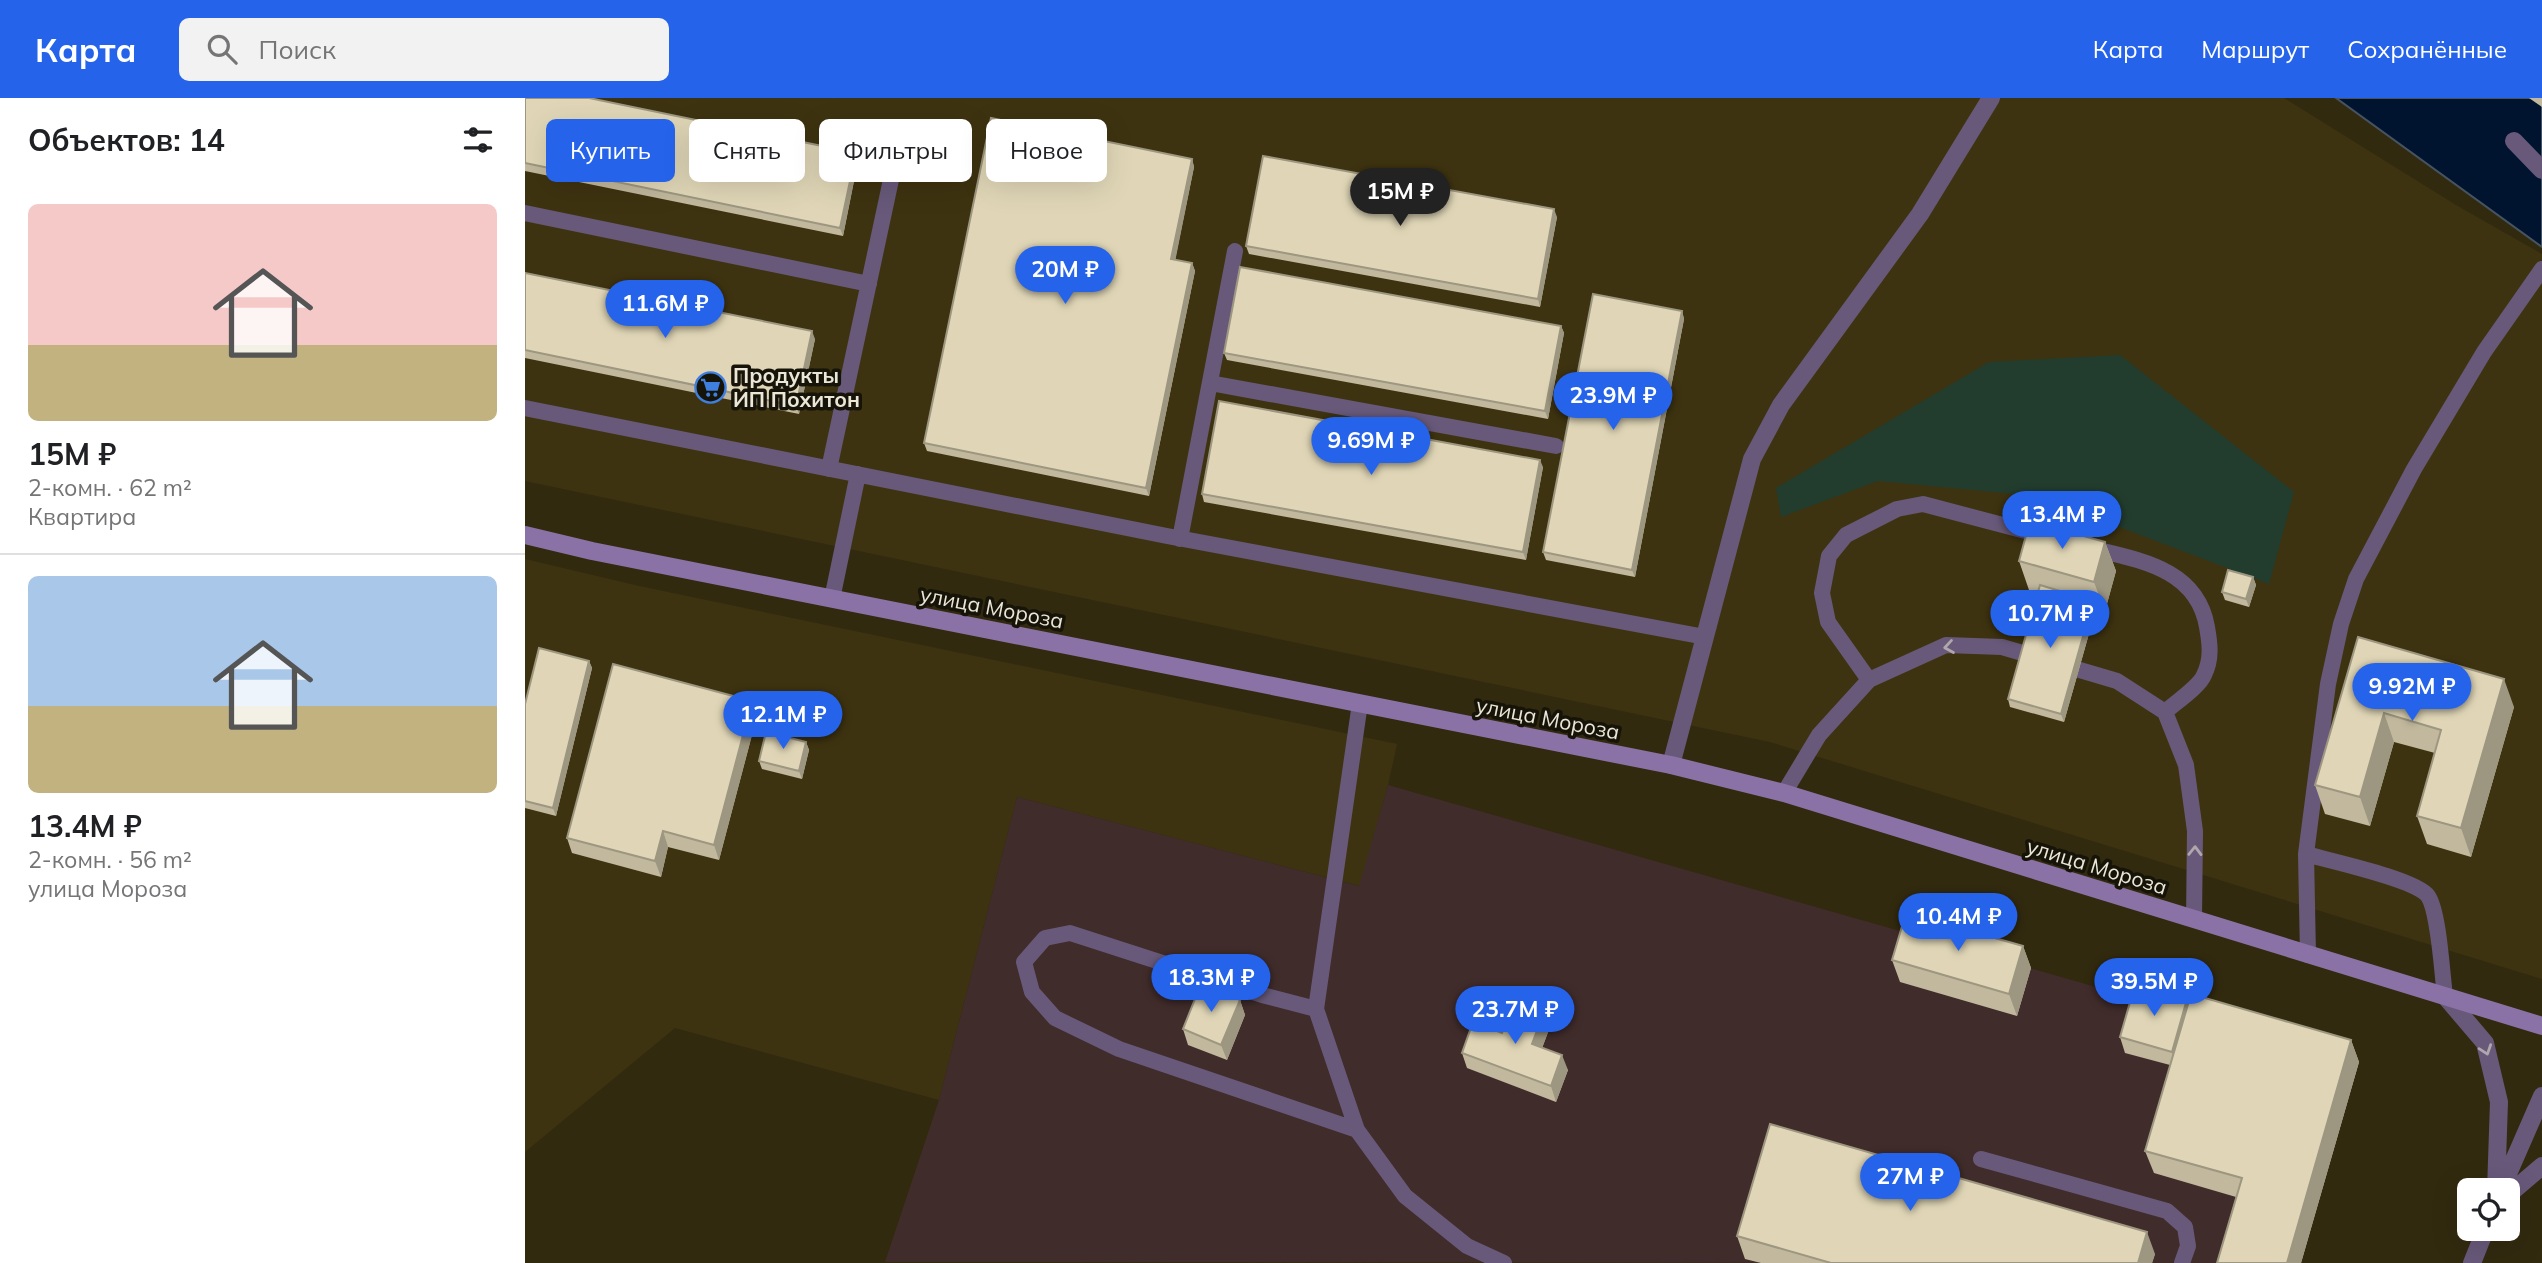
<!DOCTYPE html>
<html lang="ru">
<meta charset="utf-8">
<style>
:root{--surface:#fff;--page:#f2f2f2;--text:#202124;--muted:#757577;--line:#e0e0e0;--accent:#2563eb}
body{margin:0;font-family:Mulish,sans-serif;background:var(--page);color:var(--text);height:100vh;display:flex;flex-direction:column;font-size:26px;white-space:nowrap}
*{box-sizing:border-box;margin:0}
p{font-size:23px;color:var(--muted)}
.icon{flex:none;width:38px;height:38px;fill:none;stroke:currentColor;stroke-width:2;stroke-linecap:round;stroke-linejoin:round}
.map{position:relative;flex:1;overflow:hidden}
.panel{display:flex;flex-direction:column;background:var(--surface);width:525px}
.panel>*{flex:none}
.guide{position:absolute;left:21px;top:21px;width:665px;height:63px;display:flex;gap:14px}
.tools{position:absolute;left:1932px;top:1080px;display:grid;gap:14px}
.tools a{display:grid;place-items:center;width:63px;height:63px;border-radius:10px;background:var(--surface);box-shadow:0 7px 28px #0002;font-size:35px}
.price{position:absolute;translate:-50% -60px;padding:0 16px;border-radius:24px;background:var(--accent);color:#fff;font-size:23px;line-height:46px;filter:drop-shadow(0 2px 4px #0008)}
.price::after{content:'';position:absolute;left:50%;top:42px;width:21px;height:16px;margin-left:-10px;background:inherit;clip-path:polygon(0 0,100% 0,50% 100%)}
.price.active{background:#222;color:#fff}
ul{padding:0;list-style:none}
li{display:grid;align-content:center;gap:14px;height:371px;padding:0 28px}
li+li{border-top:2px solid var(--line)}
li span{display:grid;place-items:center;height:217px;border-radius:10px;color:#555}
li>.icon{margin-inline-start:auto}
span .icon{width:126px;height:126px;fill:#fffc;stroke-width:1}
li b{font-size:30px}
h2{display:flex;justify-content:space-between;align-items:center;height:84px;padding:0 28px;font-size:30px}
.pill{padding:0 24px;border-radius:10px;background:var(--surface);box-shadow:0 7px 28px #0002;font-size:24px;line-height:63px}
.pill.active{background:var(--accent);color:#fff}
header{display:flex;align-items:center;gap:42px;box-sizing:border-box;height:98px;padding:0 35px;background:var(--accent);color:#fff}
header strong{font-size:33px}
nav{display:flex;gap:38px;margin-inline-start:auto;font-size:24px}
.search{width:490px;height:63px;background:var(--page);display:flex;align-items:center;gap:18px;box-sizing:border-box;padding:0 24px;border-radius:10px;color:var(--muted);font-size:26px}
main{display:flex;flex:1;min-height:0}
.map>svg:first-child{display:block}
</style>
<header>
<strong>Карта</strong>
<div class="search"><svg class="icon" aria-label="search" viewBox="0 0 24 24"><circle cx="10" cy="10" r="6"/><path d="M15 15l6 6"/></svg>Поиск</div>
<nav><a>Карта</a><a>Маршрут</a><a>Сохранённые</a></nav>
</header>
<main>
<section class="panel">
<h2>Объектов: 14<svg class="icon" aria-label="filters" viewBox="0 0 24 24"><path d="M4 7h16M4 17h16"/><circle cx="9" cy="7" r="2"/><circle cx="15" cy="17" r="2"/></svg></h2>
<ul>
<li><span style="background:linear-gradient(#f6c9c9 65%,#c2b280 0)"><svg class="icon" aria-label="home" viewBox="0 0 24 24"><path d="M3 11l9-7 9 7M6 9v11h12V9"/></svg></span><div><b>15M ₽</b><p>2-комн. · 62 m²</p><p>Квартира</p></div></li>
<li><span style="background:linear-gradient(#a9c7e8 60%,#c2b280 0)"><svg class="icon" aria-label="home" viewBox="0 0 24 24"><path d="M3 11l9-7 9 7M6 9v11h12V9"/></svg></span><div><b>13.4M ₽</b><p>2-комн. · 56 m²</p><p>улица Мороза</p></div></li>
</ul>
</section>
<div class="map">
<svg width="2017" height="1165" viewBox="0 0 2017 1165">
<rect width="100%" height="100%" fill="#322a0f"/>
<!-- built -->
<path fill="#3e3310" d="M0 0H1759L1931 107 2017 156V881L1245 644 0 383Z
M0 461 114 488 872 646 863 687 835 788 492 699 414 1002 150 930 0 1054Z"/>
<!-- industrial -->
<path fill="#402c2b" d="M863 687 1834 964 1776 1165 360 1164 414 1002 492 699 834 788Z"/>
<!-- green -->
<path fill="#223d2e" d="M1595 257 1769 394 1744 486 1513 398 1353 383 1256 419 1251 390 1464 264Z"/>
<!-- water -->
<path fill="#00142f" stroke="#465361" stroke-width="2" d="M1811 0H2017V149Z"/>
<g fill="none" stroke-linecap="round" stroke-linejoin="round">
<!-- service -->
<path stroke="#68597a" stroke-width="16" d="M0 115 344 186
M685 285 1031 348
M0 310 642 438 1180 539
M304 371 367 77
M655 441 710 153
M1565 450C1613 462 1672 470 1682 529 1685 546 1687 561 1679 577 1675 588 1650 605 1640 614
M307 501 333 376
M1344 582 1303 524 1297 495 1304 458 1321 437 1372 411 1398 406 1523 439
M835 605 791 911 832 1032 880 1098 942 1148 979 1165
M1259 695 1294 637 1344 582 1421 547 1477 549 1592 583 1640 614 1661 667 1670 733 1669 821
M1781 756C1805 763 1891 781 1903 798 1914 814 1917 876 1920 898
M1783 857 1781 756 1803 586 1816 526 1831 481 1889 371 1959 254 2017 171
M791 911 737 897 545 835 520 840 499 864 507 894 530 920 594 951 832 1032
M1456 1061 1642 1113 1660 1129 1663 1148 1657 1165"/>
<!-- minor -->
<path stroke="#68597a" stroke-width="18" d="M1989 43 2017 72
M1146 667 1227 361 1256 307 1395 116 1466 0"/>
<!-- tertiary -->
<path stroke="#68597a" stroke-width="18" d="M1920 898 1960 945 1974 1004 1971 1092
M1976 1092 2017 998
M1983 1097 2017 1068
M1947 1165 1961 1130"/>
<!-- secondary -->
<path stroke="#8a72a7" stroke-width="18" d="M0 437 67 453 1146 667 1259 695 2017 928"/>
</g>
<!-- wall -->
<path fill="#c1b89d" d="M0 0 331 55 333 63 318 138 0 73Z
M2004 0H2017V9Z
M667 61 669 69 650 162 667 165 670 173 624 398 402 353 399 345Z
M1032 119 1015 209 724 156 721 148Z
M0 175 290 241 274 316 0 260Z
M1157 213 1159 221 1110 479 1021 462 1018 454Z
M1036 228 1039 235 1023 321 702 262 699 255Z
M1018 369 1001 462 679 404 677 396Z
M1580 444 1591 473 1580 513 1571 511 1539 624 1485 609 1483 601 1513 494 1504 492 1494 463Z
M1728 479 1731 487 1724 509 1700 502 1697 494Z
M1833 539 1989 609 1946 759 1902 746 1892 718 1910 655 1869 644 1845 728 1800 716 1790 687Z
M64 563 67 570 31 718 0 710V606Z
M232 618 194 762 143 749 136 779 47 755 42 740Z
M281 644 284 652 277 681 237 671 234 663Z
M1498 848 1506 870 1492 918 1375 884 1367 862Z
M715 902 720 917 702 962 663 947 658 931Z
M1663 904 1826 942 1834 964 1776 1165H1692L1711 1099 1629 1075 1620 1053 1645 967 1600 955 1595 939Z
M1025 929 1017 950 1043 972 1031 1004 942 970 937 955 977 935Z
M1212 1138 1630 1156 1627 1165H1236L1220 1161Z"/>
<!-- shaded-wall -->
<path fill="#9d9680" d="M331 55 333 63 318 138 315 130Z
M667 61 669 69 649 169 646 161Z
M1029 111 1032 119 1015 209 1013 201Z
M667 165 670 173 624 398 621 390Z
M1157 213 1159 221 1110 479 1107 472Z
M1036 228 1039 235 1023 321 1020 313Z
M287 233 290 241 274 316 271 308Z
M1015 362 1018 369 1001 462 998 454Z
M1580 444 1591 473 1580 513 1569 484Z
M1728 479 1731 487 1724 509 1721 501Z
M1568 503 1571 511 1539 624 1536 616Z
M64 563 67 570 31 718 28 710Z
M1979 581 1989 609 1946 759 1936 730Z
M227 603 232 618 194 762 189 747Z
M1859 615 1869 644 1845 728 1835 699Z
M281 644 284 652 277 681 274 673Z
M138 733 143 749 136 779 130 763Z
M1498 848 1506 870 1492 918 1484 896Z
M1662 901 1668 917 1653 970 1647 954Z
M715 902 720 917 702 962 696 947Z
M1019 914 1025 929 1013 961 1007 946Z
M1826 942 1834 964 1776 1165H1762Z
M1037 957 1043 972 1031 1004 1026 988Z
M1622 1134 1630 1156 1627 1165H1613Z"/>
<!-- building -->
<path fill="#e0d6b7" stroke="#9d9680" stroke-width="2" d="M0 0H64L331 55 315 130 0 65Z
M466 20 667 61 646 161 667 165 621 390 399 345Z
M738 58 1029 111 1013 201 721 148Z
M715 169 1036 228 1020 313 699 255Z
M0 175 287 233 271 308 0 252Z
M1068 196 1157 213 1107 472 1018 454Z
M694 303 1015 362 998 454 677 396Z
M1505 423 1580 444 1569 484 1494 463Z
M1703 472 1728 479 1721 501 1697 494Z
M1515 487 1568 503 1536 616 1483 601Z
M1833 539 1979 581 1936 730 1892 718 1916 632 1859 615 1835 699 1790 687Z
M14 550 64 563 28 710 0 703V606Z
M88 566 227 603 189 747 138 733 130 763 42 740Z
M241 634 281 644 274 673 234 663Z
M1381 815 1498 848 1484 896 1367 862Z
M676 886 715 902 696 947 658 931Z
M1610 887 1662 901 1647 954 1595 939Z
M1666 896 1826 942 1762 1165H1692L1717 1080 1620 1053Z
M989 902 1019 914 1007 946 1037 957 1026 988 937 955 948 924 977 935Z
M1245 1026 1622 1134 1613 1165H1306L1212 1138Z"/>
<!-- one-way arrows -->
<defs><path id="oneway-chevron" d="M-2-3.5L2.5 0L-2 3.5" fill="none" stroke-width="1.6" stroke-linecap="round" stroke-linejoin="round" transform="scale(1.75)"/></defs>
<g stroke="#b0a7ad">
<use href="#oneway-chevron" transform="translate(1424 549) rotate(171)"/>
<use href="#oneway-chevron" transform="translate(1670 753) rotate(-89)"/>
<use href="#oneway-chevron" transform="translate(1961 952) rotate(71)"/>
</g>
<!-- icons -->
<defs>
<symbol id="supermarket-ring" viewBox="-11 -11 22 22"><circle r="9.5" fill="#161308" stroke="#3f7fe0" stroke-width="1.5"/><path d="M-6-5.5h2.5l.6 2H6L4.5 2H-2.5L-4.4-4H-6ZM-1.5 3.2a1.3 1.3 0 1 0 .1 0ZM3 3.2a1.3 1.3 0 1 0 .1 0Z" fill="#3f7fe0"/></symbol>
</defs>
<g fill-rule="evenodd">
<use href="#supermarket-ring" x="168" y="272" width="35" height="35"/>
</g>
<g text-anchor="middle" dominant-baseline="central" stroke-width="7" stroke-linejoin="round" paint-order="stroke">
<!-- poi labels -->
<g font-size="21" font-weight="bold" fill="#ebe6d6" stroke="#161308" text-anchor="start">
<text x="208" y="277">Продукты<tspan x="208" dy="24">ИП Похитон</tspan></text>
</g>
<!-- street labels -->
<g font-size="21" fill="#ebe6d6" stroke="#161308">
<text transform="translate(467 509) rotate(11)">улица Мороза</text>
<text transform="translate(1023 620) rotate(11)">улица Мороза</text>
<text transform="translate(1572 768) rotate(17)">улица Мороза</text>
</g>
</g>
</svg>
<div class="tools">
<a><svg class="icon" aria-label="locate" viewBox="0 0 24 24"><circle cx="12" cy="12" r="6"/><path d="M12 2v4M12 18v4M2 12h4M18 12h4"/></svg></a>
</div>
<b class="price active" style="left:875px;top:130px">15M ₽</b>
<b class="price" style="left:540px;top:208px">20M ₽</b>
<b class="price" style="left:140px;top:242px">11.6M ₽</b>
<b class="price" style="left:1088px;top:334px">23.9M ₽</b>
<b class="price" style="left:846px;top:379px">9.69M ₽</b>
<b class="price" style="left:1537px;top:453px">13.4M ₽</b>
<b class="price" style="left:1525px;top:552px">10.7M ₽</b>
<b class="price" style="left:1887px;top:625px">9.92M ₽</b>
<b class="price" style="left:258px;top:653px">12.1M ₽</b>
<b class="price" style="left:1433px;top:855px">10.4M ₽</b>
<b class="price" style="left:686px;top:916px">18.3M ₽</b>
<b class="price" style="left:1629px;top:920px">39.5M ₽</b>
<b class="price" style="left:990px;top:948px">23.7M ₽</b>
<b class="price" style="left:1385px;top:1115px">27M ₽</b>
<div class="guide">
<a class="pill active">Купить</a>
<a class="pill">Снять</a>
<a class="pill">Фильтры</a>
<a class="pill">Новое</a>
</div>
</div>
</main>
